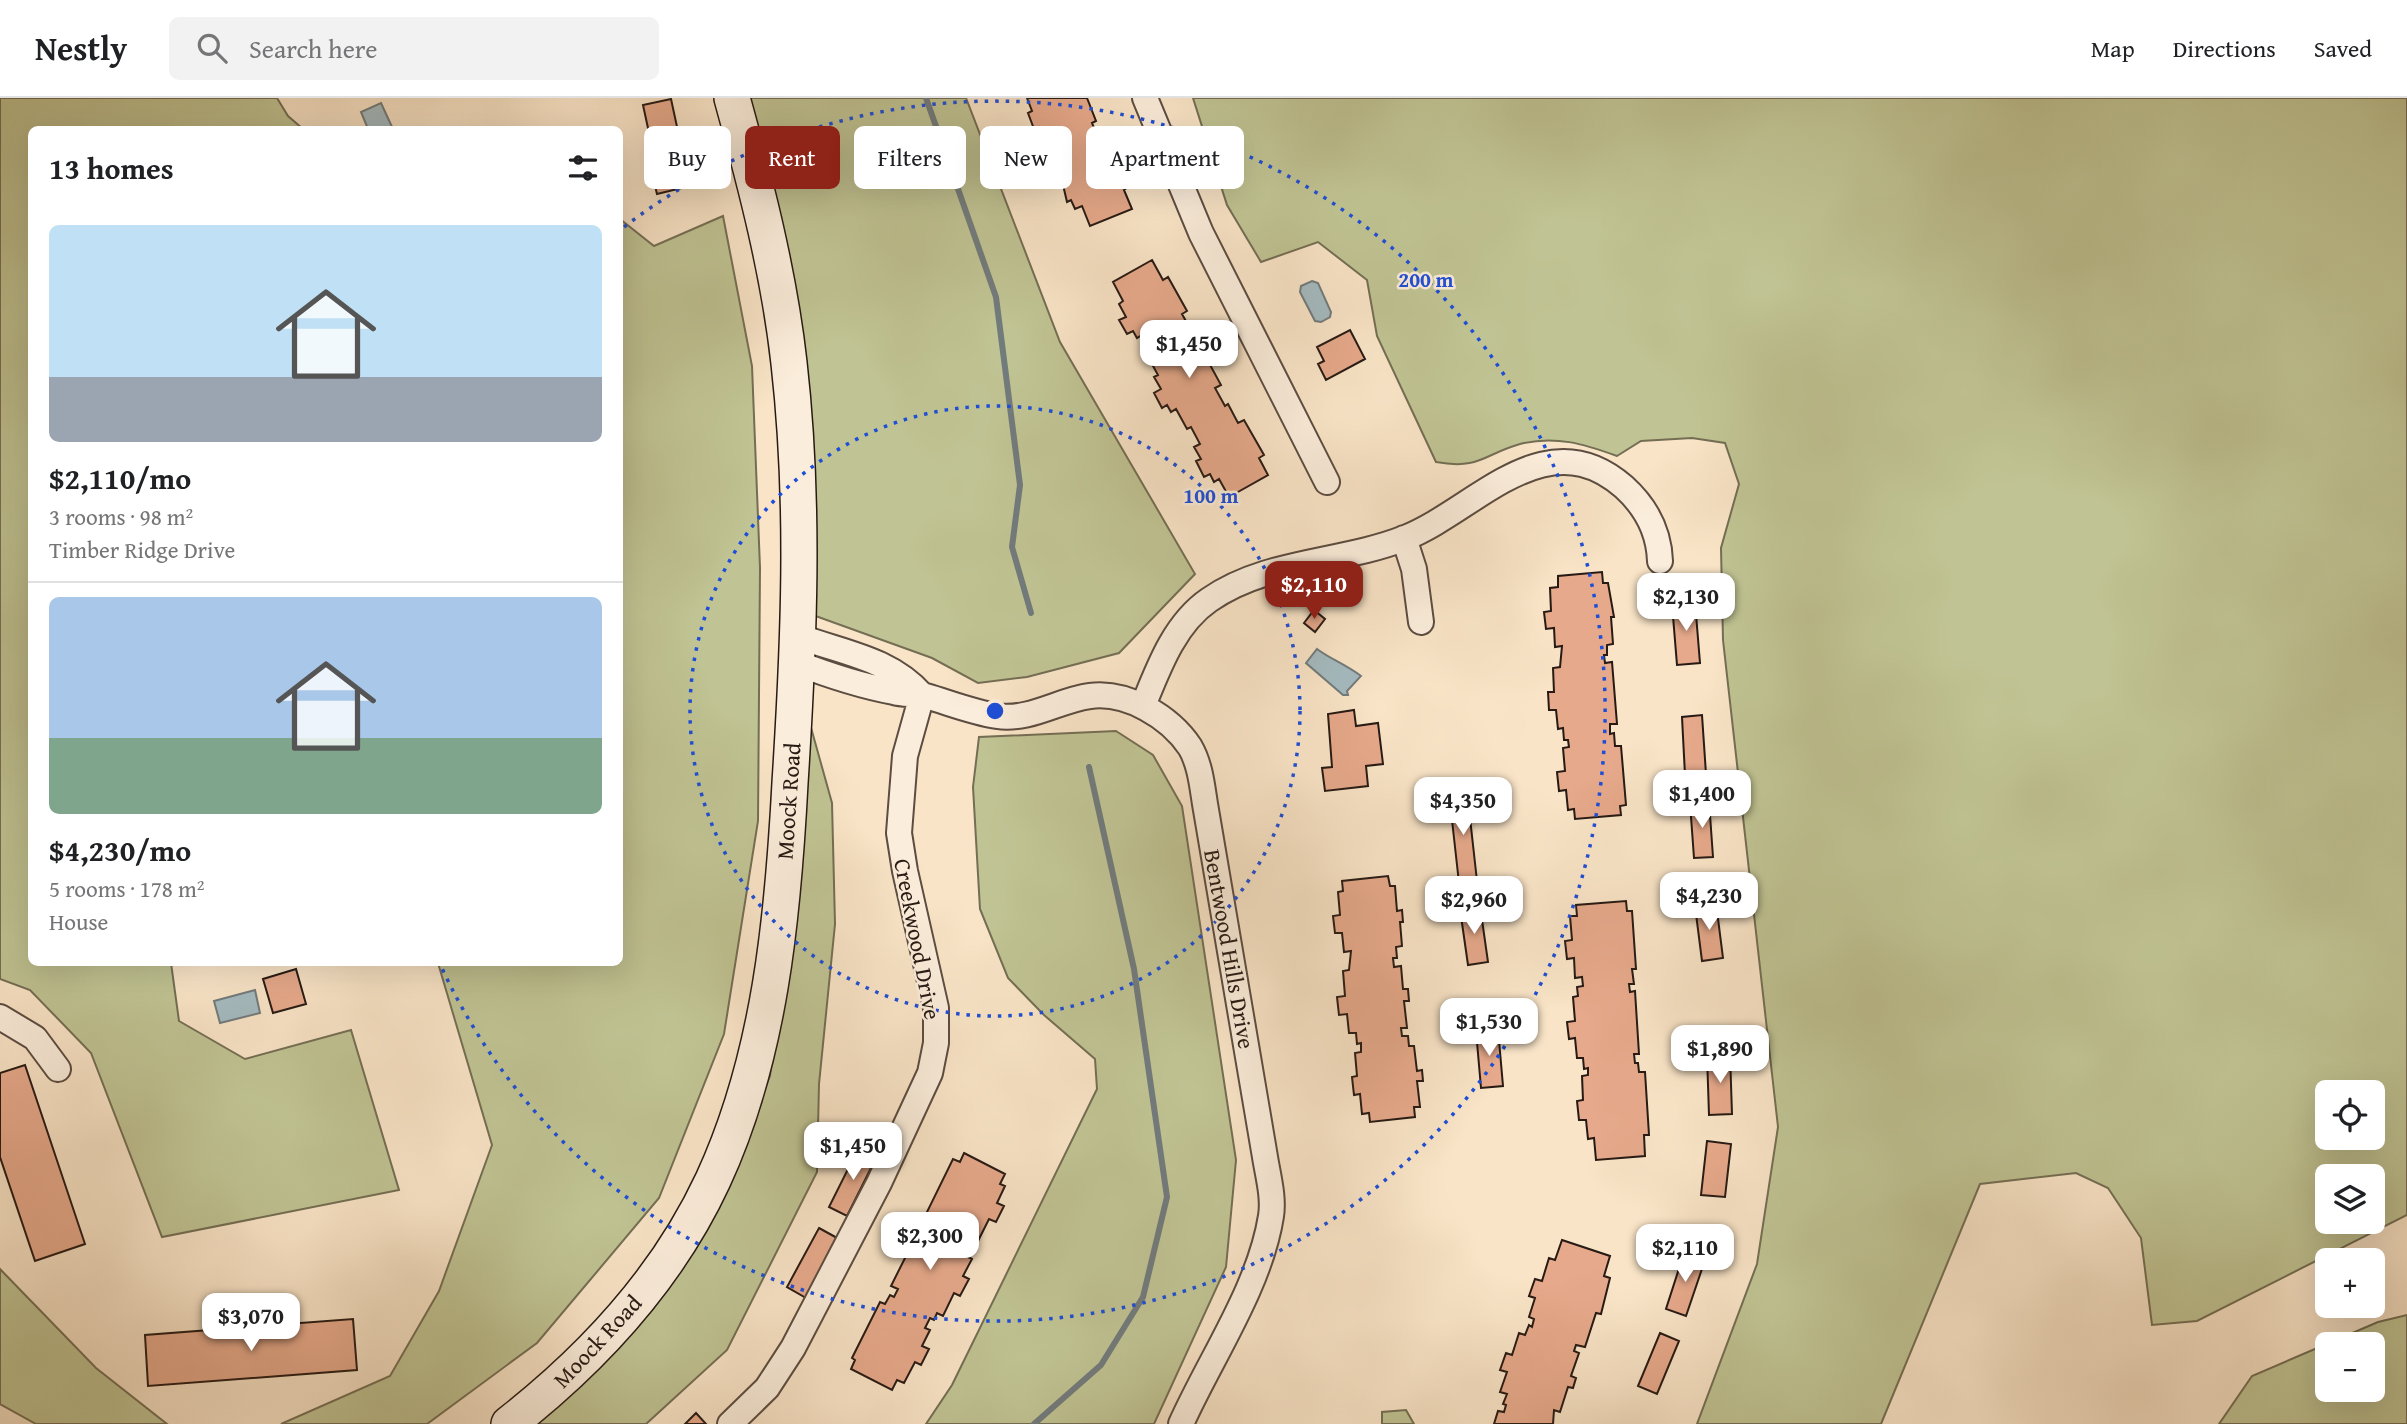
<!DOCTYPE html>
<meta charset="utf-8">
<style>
:root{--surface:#fff;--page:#f2f2f2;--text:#202124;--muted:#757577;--line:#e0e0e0;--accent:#8f2418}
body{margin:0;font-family:"Gentium Book Plus",serif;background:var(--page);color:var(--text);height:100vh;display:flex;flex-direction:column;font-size:26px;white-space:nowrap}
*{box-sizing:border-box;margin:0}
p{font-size:23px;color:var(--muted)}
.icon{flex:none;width:38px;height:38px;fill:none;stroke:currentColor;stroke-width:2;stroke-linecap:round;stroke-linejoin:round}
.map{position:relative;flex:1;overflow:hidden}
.sheet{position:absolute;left:28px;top:28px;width:595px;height:840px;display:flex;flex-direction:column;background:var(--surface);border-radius:10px;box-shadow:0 7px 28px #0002}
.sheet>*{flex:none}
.top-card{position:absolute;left:644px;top:28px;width:665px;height:63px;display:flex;gap:14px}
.tools{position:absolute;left:2315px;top:982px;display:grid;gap:14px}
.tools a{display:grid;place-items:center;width:70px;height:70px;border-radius:10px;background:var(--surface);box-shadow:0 7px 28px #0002;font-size:35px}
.price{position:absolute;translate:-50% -60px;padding:0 16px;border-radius:14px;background:#fff;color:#222;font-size:23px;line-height:46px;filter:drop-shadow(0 2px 4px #0008)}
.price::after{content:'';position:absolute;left:50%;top:42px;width:21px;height:16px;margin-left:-10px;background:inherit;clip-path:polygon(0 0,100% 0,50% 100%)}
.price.current{background:var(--accent);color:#fff}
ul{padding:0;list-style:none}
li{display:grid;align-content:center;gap:14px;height:371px;padding:0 21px}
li+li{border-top:2px solid var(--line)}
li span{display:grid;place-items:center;height:217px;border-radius:10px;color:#555}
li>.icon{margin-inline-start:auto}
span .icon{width:126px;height:126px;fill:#fffc;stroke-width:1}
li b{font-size:30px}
h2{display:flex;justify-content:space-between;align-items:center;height:84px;padding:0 21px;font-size:30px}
.pill{padding:0 24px;border-radius:10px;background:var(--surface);box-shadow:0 7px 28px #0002;font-size:24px;line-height:63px}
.pill.current{background:var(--accent);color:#fff}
header{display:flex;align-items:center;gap:42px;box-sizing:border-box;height:98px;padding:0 35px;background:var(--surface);border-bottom:2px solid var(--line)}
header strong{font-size:33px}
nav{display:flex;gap:38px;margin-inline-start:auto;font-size:24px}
.search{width:490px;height:63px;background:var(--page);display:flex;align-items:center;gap:18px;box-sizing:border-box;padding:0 24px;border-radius:10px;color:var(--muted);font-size:26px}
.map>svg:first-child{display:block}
</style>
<header>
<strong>Nestly</strong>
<div class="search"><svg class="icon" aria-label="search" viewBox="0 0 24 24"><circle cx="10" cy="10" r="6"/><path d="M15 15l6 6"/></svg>Search here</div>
<nav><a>Map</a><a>Directions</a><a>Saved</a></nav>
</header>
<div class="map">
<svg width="2407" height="1326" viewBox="0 0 2407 1326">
<rect width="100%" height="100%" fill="#f9e4c7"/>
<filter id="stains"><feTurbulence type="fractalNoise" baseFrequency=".00286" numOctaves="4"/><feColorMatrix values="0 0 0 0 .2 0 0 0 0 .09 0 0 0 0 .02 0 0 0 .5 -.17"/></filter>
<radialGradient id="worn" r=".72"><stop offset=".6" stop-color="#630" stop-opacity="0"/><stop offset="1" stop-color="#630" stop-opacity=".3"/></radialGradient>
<!-- green -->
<path fill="#c0c393" stroke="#746e54" stroke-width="2" fill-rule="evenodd" d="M0 0H277L288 18 303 31 32 32V864L171 865 179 923 245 961 351 932 399 1092 162 1139 91 955 30 892 0 881Z
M747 0H966L1060 244 1195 476 1119 555 1027 579 978 585 932 560 810 516Z
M1193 0H2407V1117L2197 1223 2152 1227 2141 1140 2108 1090 2076 1075 1980 1086 1881 1326H1697L1757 1166 1778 1029 1723 542 1721 450 1739 386 1725 345 1692 340 1641 343 1617 358C1584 346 1555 337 1520 346 1484 356 1480 372 1436 364L1377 238 1367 182 1318 144 1261 164 1227 107ZM2373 994V1040H2328V994ZM2328 1078H2373V1124H2328Z
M723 118 752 268 760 470 758 723 724 936 659 1100 537 1245 427 1326H281L390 1278 439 1193 492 1047 438 865 620 864V121L654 148Z
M810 626 832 705 835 826 819 986 817 1074 727 1252 646 1326H531L731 1071 770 978Z
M1116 633 1153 657 1182 708 1236 1062 1226 1169 1154 1326H926L952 1287 1097 991 1095 961 1044 917 1008 880 980 811 973 689 979 639Z
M0 1171 96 1270 167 1326H36L0 1306Z
M2407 1217V1326H2219L2252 1278 2378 1224ZM2373 1246V1292H2328V1246Z
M1406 1312 1414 1326H1382V1314Z"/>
<!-- water -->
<path fill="#a4bbc1" stroke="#727b7c" stroke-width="2" d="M381 5 393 31H368L361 14Z
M1312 183 1318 185 1331 214 1330 219 1321 224 1315 223 1300 194 1301 188Z
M1317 551C1332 562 1345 566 1361 578L1347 593 1348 597H1343L1306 565Z
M255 892 260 915 220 925 214 903Z"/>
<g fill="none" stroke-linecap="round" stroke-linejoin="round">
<!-- stream -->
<path stroke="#727b7c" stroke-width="6" d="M926 0 996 199 1020 387 1012 449 1031 515
M1034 1326 1101 1267 1143 1199 1167 1099 1134 871 1089 669"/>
</g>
<!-- building -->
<path fill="#e6a98b" stroke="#271a14" stroke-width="2" d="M1027 0H1087L1096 23 1092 25 1097 37 1101 35 1108 54 1114 52 1128 89 1124 92 1132 111 1090 128 1082 108 1075 111 1071 102 1067 104 1060 74 1066 72 1048 35 1042 38 1039 29 1034 31 1028 15 1032 13Z
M671 1 679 38 651 44 643 7Z
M685 53 694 87 657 96 649 63Z
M1152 162 1163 182 1168 179 1187 213 1182 216 1192 234 1186 238 1196 255 1202 252 1221 287 1215 290 1225 308 1228 306 1238 325 1244 322 1264 357 1259 360 1268 377 1229 399 1219 381 1214 384 1210 376 1204 379 1196 363 1201 361 1194 349 1200 346 1191 329 1187 331 1176 311 1171 314 1167 307 1162 310 1154 295 1161 291 1154 279 1158 277 1147 257 1151 254 1142 237 1137 240 1133 233 1127 236 1119 222 1126 219 1119 206 1123 203 1113 184Z
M1350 232 1365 261 1326 282 1318 266 1324 263 1317 249Z
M1602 474 1603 485H1608L1614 519H1611L1613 546 1607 547V557H1604L1605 565 1612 564 1617 626H1610V636L1614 635 1615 648H1621L1626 707 1620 708 1621 717 1575 721 1574 711 1568 712 1566 692 1559 693 1557 674 1565 673 1563 650 1569 649 1568 642H1564L1563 630 1558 631 1556 612H1549L1548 594H1554L1553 570 1560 569 1562 548 1555 549 1554 530 1546 531 1544 514 1551 513 1550 490 1558 489V478Z
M1695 504 1700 565 1677 567 1672 506Z
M1314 512 1325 521 1315 534 1304 525Z
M1354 612 1356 628 1378 625 1383 666 1366 668 1368 688 1325 693 1322 670 1332 669 1328 616Z
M1702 617 1706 676 1685 677 1682 619Z
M1467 693 1477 783 1459 785 1449 695Z
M1709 703 1713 759 1694 760 1690 705Z
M1388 778 1390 788H1395L1397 813 1402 812 1403 824H1400L1402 848 1396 849 1397 860H1393L1394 869 1401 868 1403 891H1408L1409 903H1404L1407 930H1401L1402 938H1408L1409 948H1414L1417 973 1422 972 1423 983H1417L1420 1009H1414L1415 1019 1370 1024 1369 1015 1362 1016 1360 996 1354 997 1352 979 1357 978 1355 955 1361 954V945L1357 946 1356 935H1349L1347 916 1339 917 1337 899 1345 898 1343 873 1349 872 1351 853 1344 854 1342 835H1335L1333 818 1340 817 1338 794 1343 793 1342 783Z
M1626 803 1627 813H1632L1636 871H1632L1634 886H1629L1630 894 1635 893 1639 956H1634L1635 965H1638L1639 974H1645L1649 1037H1644L1645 1058 1596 1062 1594 1040 1588 1041 1586 1022H1579L1577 1003 1583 1002 1582 978 1588 977V970L1584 971 1583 960H1577L1575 940 1569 941 1567 924 1575 923 1573 899 1578 898 1577 889 1583 888 1582 879 1575 880 1574 860 1567 861 1565 843 1572 842 1570 818H1577L1576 807Z
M1716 805 1723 860 1702 863 1695 808Z
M1480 808 1488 864 1468 867 1460 811Z
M296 871 306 906 273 915 263 881Z
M1493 931H1498L1503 988 1481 990 1476 933Z
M1730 956 1732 1016 1709 1017 1707 957Z
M25 967 85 1146 35 1163 0 1059V975Z
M1707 1043 1731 1046 1725 1099 1701 1097Z
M859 1049 877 1058 847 1118 829 1109Z
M964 1055 1005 1076 1000 1086 1005 1088 997 1105 1004 1108 996 1124 989 1121 978 1143 971 1139 966 1158 972 1161 963 1178 969 1181 960 1198 954 1195 943 1218 937 1215 934 1222 930 1220 925 1230 930 1232 922 1248 929 1251 921 1267 915 1264 904 1285 897 1282 892 1292 851 1271 855 1262 852 1260 880 1204 885 1206 890 1197 894 1199 898 1191 891 1188 918 1134 926 1138 930 1131 926 1129 931 1119 926 1116 953 1061 960 1064Z
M819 1130 839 1141 806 1200 787 1189Z
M1562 1142 1610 1158 1604 1178 1610 1180 1601 1216 1596 1215 1585 1249 1576 1247 1574 1253 1579 1255 1571 1278 1576 1280 1573 1290 1568 1289 1560 1314 1554 1312 1553 1326H1494L1498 1313 1504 1314 1506 1307 1503 1306 1507 1296 1500 1294 1507 1274 1500 1272 1506 1255 1512 1257 1519 1235 1525 1237 1529 1227 1532 1229 1534 1221 1529 1219 1535 1200 1529 1198 1535 1181 1542 1183 1549 1160 1555 1162Z
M1684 1155 1705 1162 1686 1218 1666 1211Z
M353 1221 357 1272 148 1288 145 1237Z
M1660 1235 1679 1243 1657 1296 1638 1288Z
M696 1315 706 1326H685Z"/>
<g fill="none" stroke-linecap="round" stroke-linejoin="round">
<defs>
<path id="minor" d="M1145 0 1201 135 1327 384
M1404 440 1414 471 1421 524
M798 538C843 555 889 560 922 597
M797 565C828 577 862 588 894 594 904 597 915 595 926 598 950 605 972 614 997 618 1030 623 1059 602 1090 598 1127 593 1170 619 1190 649 1200 666 1202 687 1205 706L1265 1059C1268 1078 1274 1099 1271 1118 1260 1189 1210 1261 1181 1326
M1143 608C1158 571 1174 526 1209 502 1266 462 1342 465 1405 440 1476 412 1545 320 1624 389 1646 409 1659 434 1660 463
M0 919 35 940 58 971
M730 1326 767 1290 793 1250 879 1085 930 975 936 945V910L905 773 899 735 905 658 922 597"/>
<path id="secondary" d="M509 1326C592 1261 668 1179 713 1082 770 959 783 819 790 685 799 545 805 405 789 265 779 175 756 87 732 0"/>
</defs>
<!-- minor casing -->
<use href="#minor" stroke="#5c4c41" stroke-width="28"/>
<!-- secondary casing -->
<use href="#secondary" stroke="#271a14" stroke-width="38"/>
<!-- minor -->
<use href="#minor" stroke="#fbeddb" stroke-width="24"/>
<!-- secondary -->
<use href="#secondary" stroke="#fbeddb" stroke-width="35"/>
</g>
<!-- distance rings -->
<g fill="none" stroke="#1d4ed8" stroke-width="3.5" stroke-dasharray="3.5 7">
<circle cx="995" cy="613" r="305"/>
<path d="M624 129A610 610 0 1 1 440 866"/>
</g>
<g text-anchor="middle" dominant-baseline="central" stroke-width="5" stroke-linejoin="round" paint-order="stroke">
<!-- street labels -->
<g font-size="23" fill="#271a14" stroke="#fbeddb">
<text transform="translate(788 703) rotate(-86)">Moock Road</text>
<text transform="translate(918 841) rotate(79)">Creekwood Drive</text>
<text transform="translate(1230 851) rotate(80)">Bentwood Hills Drive</text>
<text transform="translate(597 1243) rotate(-47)">Moock Road</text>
</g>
</g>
<circle cx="995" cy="613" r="10" fill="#1d4ed8" stroke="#fbeddb" stroke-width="3.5"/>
<g font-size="21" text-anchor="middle" font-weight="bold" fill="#1d4ed8" stroke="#fbeddb" stroke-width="5" stroke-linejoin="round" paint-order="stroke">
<text x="1426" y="189">200 m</text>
<text x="1211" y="405">100 m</text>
</g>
<rect width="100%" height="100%" filter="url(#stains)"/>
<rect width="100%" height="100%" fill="url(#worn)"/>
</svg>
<div class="tools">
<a><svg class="icon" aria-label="locate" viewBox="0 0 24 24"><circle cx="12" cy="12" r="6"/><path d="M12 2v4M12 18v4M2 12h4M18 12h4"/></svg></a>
<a><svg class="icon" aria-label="layers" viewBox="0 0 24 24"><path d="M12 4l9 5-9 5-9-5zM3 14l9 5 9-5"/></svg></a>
<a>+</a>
<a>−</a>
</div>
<b class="price" style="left:1189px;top:282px">$1,450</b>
<b class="price current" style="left:1314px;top:523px">$2,110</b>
<b class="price" style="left:1686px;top:535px">$2,130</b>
<b class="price" style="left:1702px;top:732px">$1,400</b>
<b class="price" style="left:1463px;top:739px">$4,350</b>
<b class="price" style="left:1709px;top:834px">$4,230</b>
<b class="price" style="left:1474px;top:838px">$2,960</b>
<b class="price" style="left:1489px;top:960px">$1,530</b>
<b class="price" style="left:1720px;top:987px">$1,890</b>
<b class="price" style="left:853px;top:1084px">$1,450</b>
<b class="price" style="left:930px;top:1174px">$2,300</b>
<b class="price" style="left:1685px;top:1186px">$2,110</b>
<b class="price" style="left:251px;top:1255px">$3,070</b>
<div class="top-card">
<a class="pill">Buy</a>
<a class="pill current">Rent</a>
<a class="pill">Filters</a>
<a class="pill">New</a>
<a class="pill">Apartment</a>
</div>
<section class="sheet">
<h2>13 homes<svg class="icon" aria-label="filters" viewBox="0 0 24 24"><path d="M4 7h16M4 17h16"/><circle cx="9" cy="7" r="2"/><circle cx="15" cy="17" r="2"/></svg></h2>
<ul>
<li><span style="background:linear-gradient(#bfe0f5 70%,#9aa5b1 0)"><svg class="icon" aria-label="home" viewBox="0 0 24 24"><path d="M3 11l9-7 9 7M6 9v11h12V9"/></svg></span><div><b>$2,110/mo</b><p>3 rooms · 98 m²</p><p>Timber Ridge Drive</p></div></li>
<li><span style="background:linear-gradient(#a9c7e8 65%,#7fa58c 0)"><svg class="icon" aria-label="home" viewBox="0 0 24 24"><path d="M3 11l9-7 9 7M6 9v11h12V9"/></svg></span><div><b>$4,230/mo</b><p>5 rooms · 178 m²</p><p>House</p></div></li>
</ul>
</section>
</div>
